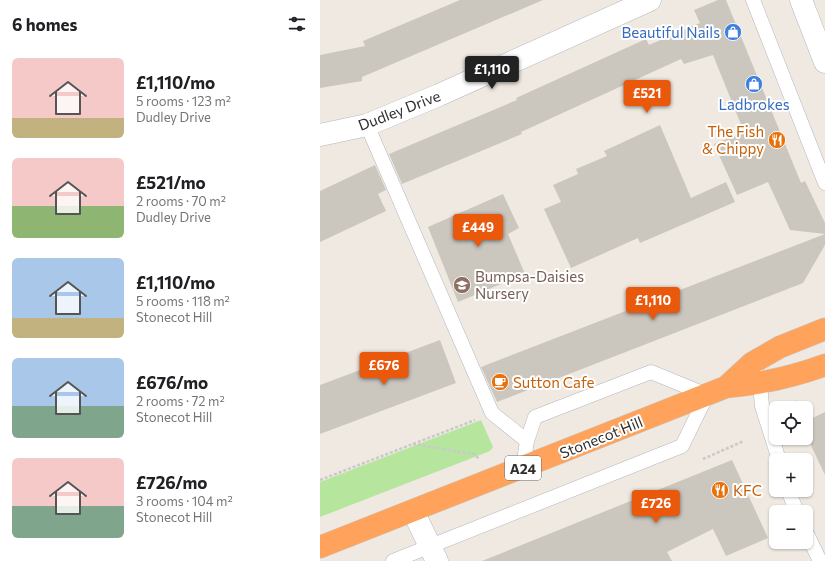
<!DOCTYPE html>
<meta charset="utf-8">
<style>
:root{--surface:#fff;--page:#f6f6f6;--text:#202124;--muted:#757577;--accent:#ea580c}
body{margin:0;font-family:Commissioner,sans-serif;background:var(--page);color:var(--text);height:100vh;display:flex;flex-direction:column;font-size:15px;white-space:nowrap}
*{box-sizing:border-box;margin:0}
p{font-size:13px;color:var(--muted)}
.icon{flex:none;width:22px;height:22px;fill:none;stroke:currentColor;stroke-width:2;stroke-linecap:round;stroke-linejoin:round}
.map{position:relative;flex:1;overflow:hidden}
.sheet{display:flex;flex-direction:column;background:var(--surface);width:320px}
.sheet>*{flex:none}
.tools{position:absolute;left:449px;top:401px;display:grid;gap:8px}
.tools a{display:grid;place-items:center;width:44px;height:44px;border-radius:6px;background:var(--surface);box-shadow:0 1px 3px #0004;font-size:20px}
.price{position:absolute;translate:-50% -34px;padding:0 9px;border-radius:4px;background:var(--accent);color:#fff;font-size:13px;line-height:26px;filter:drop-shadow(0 1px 2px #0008)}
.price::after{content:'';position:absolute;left:50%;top:24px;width:12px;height:9px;margin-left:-6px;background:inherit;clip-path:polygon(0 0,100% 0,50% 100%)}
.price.on{background:#222;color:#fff}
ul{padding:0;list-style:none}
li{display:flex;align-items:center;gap:12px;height:100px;padding:0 12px}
li span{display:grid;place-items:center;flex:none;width:112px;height:80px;border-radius:6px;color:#555}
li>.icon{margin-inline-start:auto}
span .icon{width:48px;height:48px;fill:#fffc;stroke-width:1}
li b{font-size:17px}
h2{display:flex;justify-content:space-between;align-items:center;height:48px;padding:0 12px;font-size:17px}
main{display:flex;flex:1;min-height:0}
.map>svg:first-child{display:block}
</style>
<main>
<section class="sheet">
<h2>6 homes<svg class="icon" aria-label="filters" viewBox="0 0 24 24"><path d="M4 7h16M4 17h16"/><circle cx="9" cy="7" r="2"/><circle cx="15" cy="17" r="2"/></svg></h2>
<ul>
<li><span style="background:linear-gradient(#f6c9c9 75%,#c2b280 0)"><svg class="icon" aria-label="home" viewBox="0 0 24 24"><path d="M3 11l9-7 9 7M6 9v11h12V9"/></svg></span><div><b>£1,110/mo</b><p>5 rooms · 123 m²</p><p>Dudley Drive</p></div></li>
<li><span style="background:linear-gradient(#f6c9c9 60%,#8fb573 0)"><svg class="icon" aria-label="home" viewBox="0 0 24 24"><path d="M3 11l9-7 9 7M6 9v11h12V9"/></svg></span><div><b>£521/mo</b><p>2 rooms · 70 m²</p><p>Dudley Drive</p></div></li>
<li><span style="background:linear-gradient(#a9c7e8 75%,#c2b280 0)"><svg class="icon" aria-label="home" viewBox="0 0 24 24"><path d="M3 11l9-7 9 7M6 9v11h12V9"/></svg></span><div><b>£1,110/mo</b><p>5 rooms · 118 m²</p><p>Stonecot Hill</p></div></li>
<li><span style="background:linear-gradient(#a9c7e8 60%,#7fa58c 0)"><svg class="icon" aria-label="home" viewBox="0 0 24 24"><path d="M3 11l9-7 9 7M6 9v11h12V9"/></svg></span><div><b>£676/mo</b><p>2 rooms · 72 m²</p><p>Stonecot Hill</p></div></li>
<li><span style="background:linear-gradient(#f6c9c9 60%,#7fa58c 0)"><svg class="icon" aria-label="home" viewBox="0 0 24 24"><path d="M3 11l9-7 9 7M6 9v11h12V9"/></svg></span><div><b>£726/mo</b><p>3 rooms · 104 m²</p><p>Stonecot Hill</p></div></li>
</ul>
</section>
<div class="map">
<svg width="505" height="561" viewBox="0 0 505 561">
<rect width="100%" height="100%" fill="#efe9e1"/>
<!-- green -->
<path fill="#b6e59e" d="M161 420 173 447 170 451 0 517V482Z"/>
<!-- building -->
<path fill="#cbc7bf" d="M140 0H223L42 77V81L0 88V55L45 46 43 41Z
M398 0H406L481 183 485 181 505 223V234L470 230 448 182 417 195 394 144 424 132 393 55 364 64 361 59 201 132 202 134 82 184 69 154 197 100 196 98 326 39 329 45 380 23 374 10Z
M340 125 371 198 406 182 415 202 320 243 318 238 251 268 224 209 241 202 233 185 258 174 256 169 287 156 284 151Z
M55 165 66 190 58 194 66 211 0 242V191Z
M183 194 199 228 188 234 205 274 138 302 108 227Z
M505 234V245L483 283 177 402 161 367Z
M120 340 136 383 0 434V385Z
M505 412V475L486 435V421Z
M412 460 448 538 406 556 393 529 347 552 352 561H162Z"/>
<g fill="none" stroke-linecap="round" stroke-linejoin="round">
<defs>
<path id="lane" d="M433 0 505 183
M47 125 172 413 207 441
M437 375 440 384 442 406 459 460
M468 490 477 512
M486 532 500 561
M73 561 362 446 387 395 331 372 215 417 207 441 203 467"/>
<path id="street" d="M0 135 47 125 119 95 330 0
M93 511 117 561"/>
<path id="secondary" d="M481 0 505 62"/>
<path id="highway" d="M406 387 432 363 460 347 505 329
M0 547 406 387C441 384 472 377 505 365"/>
</defs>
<!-- lane casing -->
<use href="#lane" stroke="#b4b7c1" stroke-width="15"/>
<!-- street casing -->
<use href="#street" stroke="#b4b7c1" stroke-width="23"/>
<!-- secondary casing -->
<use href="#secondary" stroke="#b4b7c1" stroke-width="23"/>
<!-- highway casing -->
<use href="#highway" stroke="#c9c9c9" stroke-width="23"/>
<!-- path -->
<path stroke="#c9c9c9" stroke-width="2.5" stroke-dasharray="3 2" stroke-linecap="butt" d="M473 408 477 400
M475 441 490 443
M93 444 154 454 159 459
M383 459 424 441
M0 480 155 420"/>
<!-- lane -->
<use href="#lane" stroke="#fff" stroke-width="14"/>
<!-- street -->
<use href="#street" stroke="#fff" stroke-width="22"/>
<!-- secondary -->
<use href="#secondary" stroke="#fff" stroke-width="22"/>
<!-- highway -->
<use href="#highway" stroke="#ffa35c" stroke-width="22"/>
</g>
<!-- icons -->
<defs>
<symbol id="shop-disc" viewBox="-11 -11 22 22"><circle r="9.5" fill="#3f7fe0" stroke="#fff"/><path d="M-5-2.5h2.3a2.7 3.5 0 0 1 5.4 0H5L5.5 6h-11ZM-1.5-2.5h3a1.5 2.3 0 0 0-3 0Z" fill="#fff"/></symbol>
<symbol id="restaurant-disc" viewBox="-11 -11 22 22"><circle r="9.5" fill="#e8710a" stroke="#fff"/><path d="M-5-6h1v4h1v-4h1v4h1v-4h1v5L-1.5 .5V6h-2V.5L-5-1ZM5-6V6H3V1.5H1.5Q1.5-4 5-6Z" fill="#fff"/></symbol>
<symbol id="school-disc" viewBox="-11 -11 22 22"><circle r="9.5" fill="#8d6e63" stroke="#fff"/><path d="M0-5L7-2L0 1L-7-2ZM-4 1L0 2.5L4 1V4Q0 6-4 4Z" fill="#fff"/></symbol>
<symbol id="cafe-disc" viewBox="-11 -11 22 22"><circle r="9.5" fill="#e8710a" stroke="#fff"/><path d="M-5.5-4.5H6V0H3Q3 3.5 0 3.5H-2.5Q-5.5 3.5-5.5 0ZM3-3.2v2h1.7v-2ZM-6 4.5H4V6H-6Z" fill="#fff"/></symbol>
</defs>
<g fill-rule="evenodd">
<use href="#shop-disc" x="403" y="22" width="20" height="20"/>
<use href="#shop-disc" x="424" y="74" width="20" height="20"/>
<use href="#restaurant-disc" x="447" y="130" width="20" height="20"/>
<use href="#school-disc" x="132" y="275" width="20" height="20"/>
<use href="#cafe-disc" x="170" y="372" width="20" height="20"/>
<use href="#restaurant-disc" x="390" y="480" width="20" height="20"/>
</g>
<g text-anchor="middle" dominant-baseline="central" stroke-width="4" stroke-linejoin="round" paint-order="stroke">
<!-- shield labels -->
<rect fill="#fff" stroke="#6d6d6d" stroke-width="1" x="185" y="456" width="36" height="24" rx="3"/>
<g font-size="14" font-weight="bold" fill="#2e2e2e">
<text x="203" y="468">A24</text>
</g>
<!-- shop labels -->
<g font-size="15" fill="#366cbe" stroke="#fff" text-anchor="end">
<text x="400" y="32">Beautiful Nails</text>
<text x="434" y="104" text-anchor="middle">Ladbrokes</text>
</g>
<!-- street labels -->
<g font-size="15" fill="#2e2e2e" stroke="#fff">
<text transform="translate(79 110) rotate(-21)">Dudley Drive</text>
<text transform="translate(281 437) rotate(-22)">Stonecot Hill</text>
</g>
<!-- food labels -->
<g font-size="15" fill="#c56008" stroke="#fff" text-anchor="start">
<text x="444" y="131" text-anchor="end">The Fish<tspan x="444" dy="17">&amp; Chippy</tspan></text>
<text x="193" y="382">Sutton Cafe</text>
<text x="413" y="490">KFC</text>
</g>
<!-- education labels -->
<g font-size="15" fill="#785e54" stroke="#fff" text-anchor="start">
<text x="155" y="276">Bumpsa-Daisies<tspan x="155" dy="17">Nursery</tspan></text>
</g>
</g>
</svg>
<div class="tools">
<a><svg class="icon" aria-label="locate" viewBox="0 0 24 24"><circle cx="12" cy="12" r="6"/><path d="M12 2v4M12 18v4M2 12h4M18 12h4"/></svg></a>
<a>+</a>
<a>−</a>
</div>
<b class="price on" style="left:172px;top:90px">£1,110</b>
<b class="price" style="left:327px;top:114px">£521</b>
<b class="price" style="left:158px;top:248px">£449</b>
<b class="price" style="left:333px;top:321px">£1,110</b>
<b class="price" style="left:64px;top:386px">£676</b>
<b class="price" style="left:336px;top:524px">£726</b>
</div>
</main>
